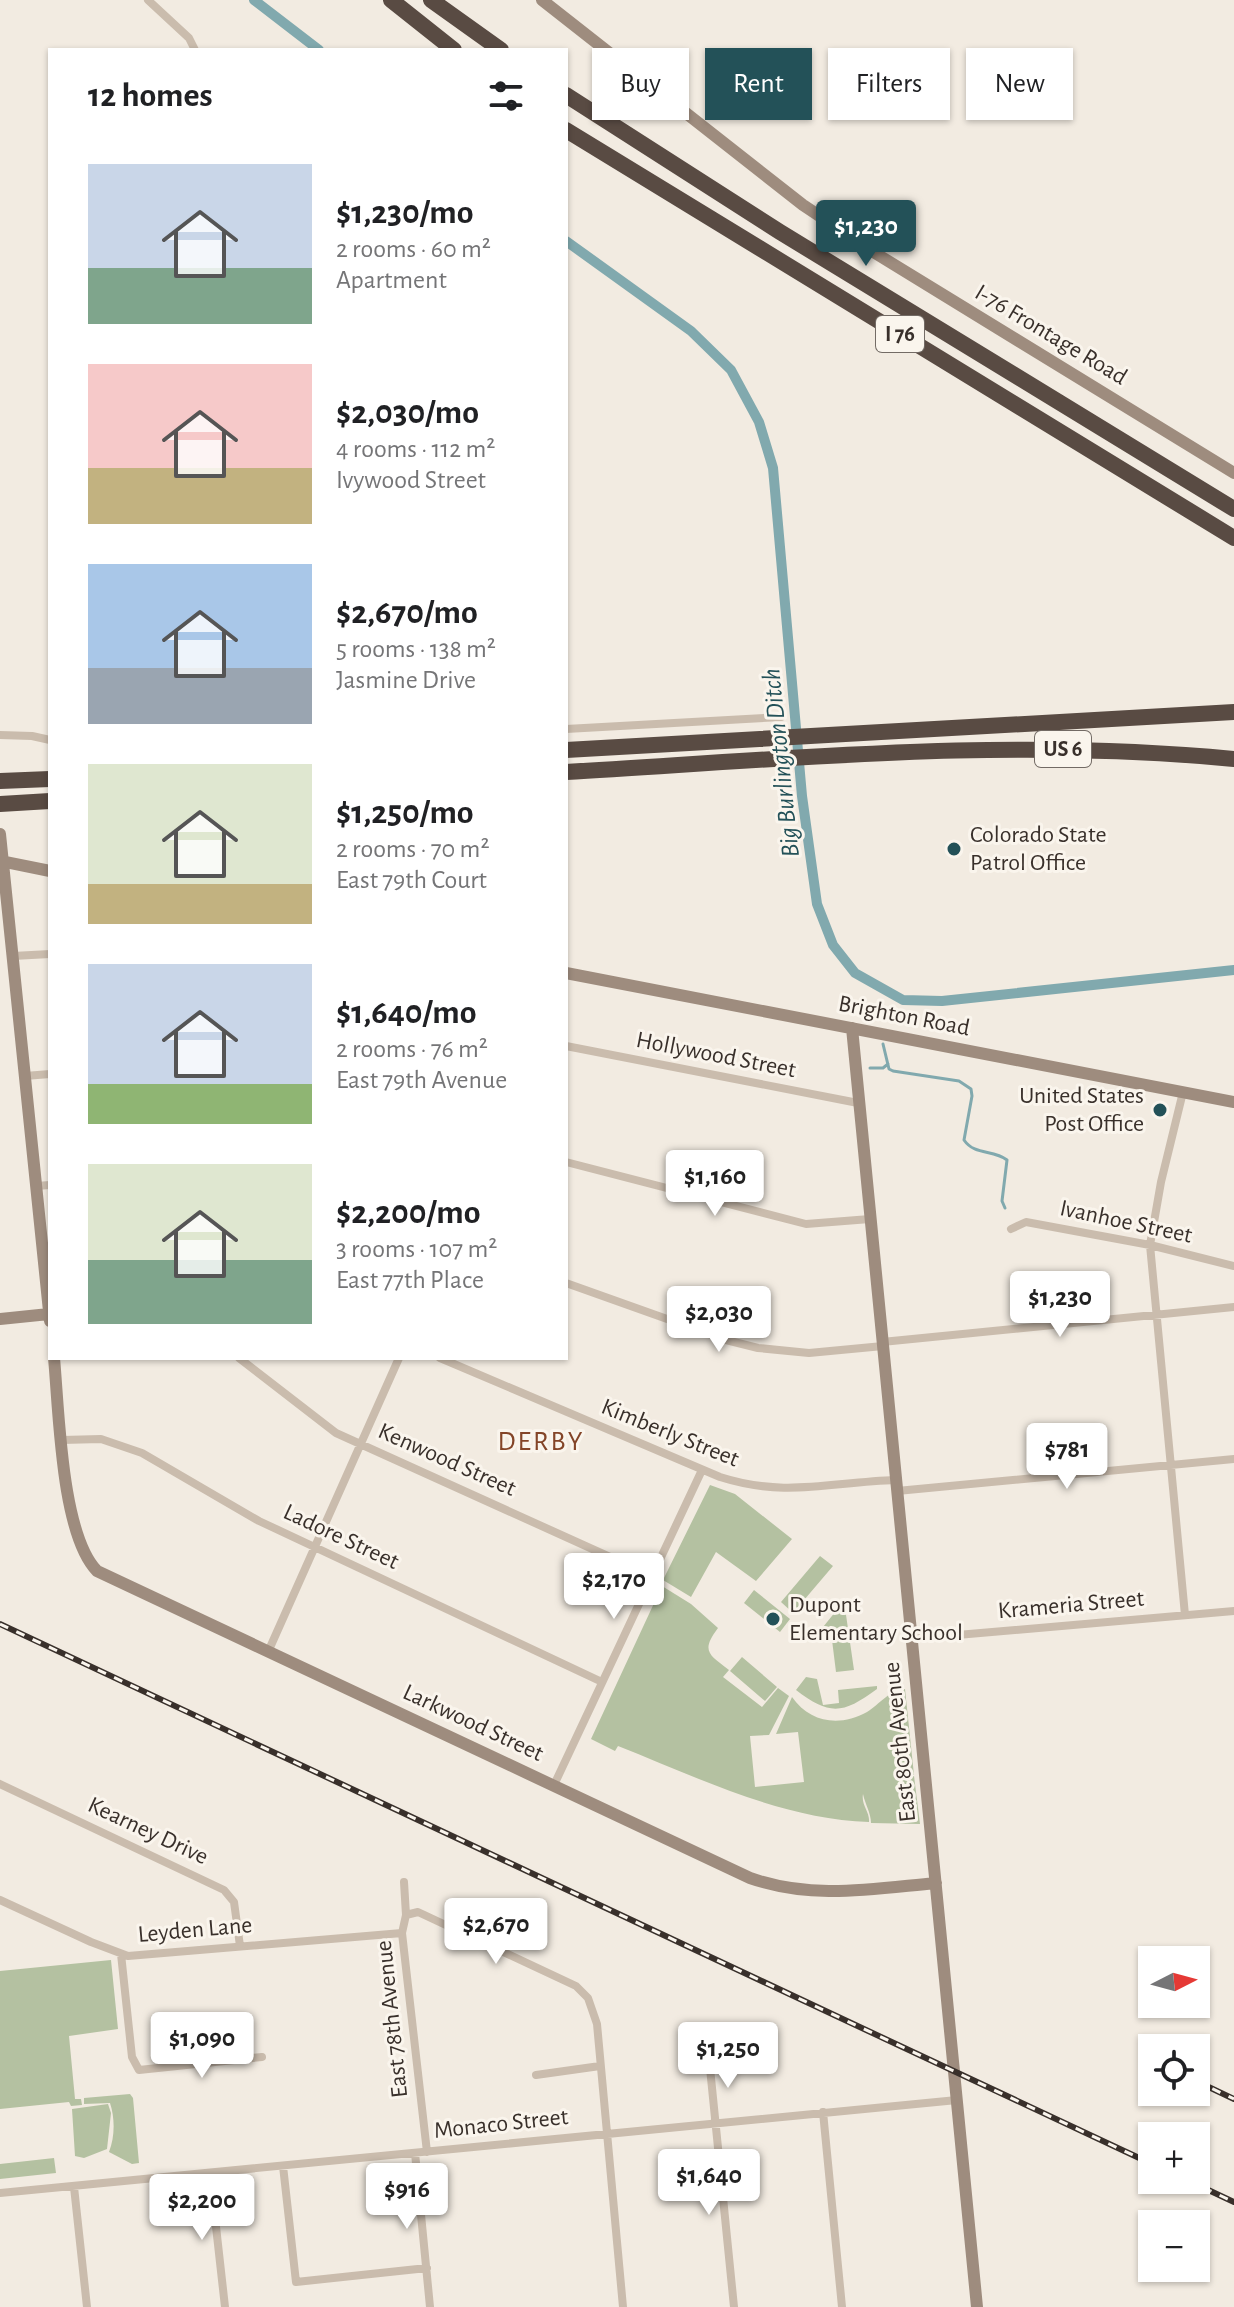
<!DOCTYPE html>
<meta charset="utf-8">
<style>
:root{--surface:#fff;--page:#f6f6f6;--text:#202124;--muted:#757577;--accent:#235158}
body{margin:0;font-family:"Alegreya Sans",sans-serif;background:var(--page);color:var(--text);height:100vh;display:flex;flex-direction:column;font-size:30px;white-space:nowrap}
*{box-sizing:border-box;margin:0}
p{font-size:26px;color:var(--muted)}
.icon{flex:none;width:44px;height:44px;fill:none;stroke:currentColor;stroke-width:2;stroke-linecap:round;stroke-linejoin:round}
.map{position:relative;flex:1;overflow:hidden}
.sheet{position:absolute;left:48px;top:48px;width:520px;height:1312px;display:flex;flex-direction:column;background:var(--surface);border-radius:0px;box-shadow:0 2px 6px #0004}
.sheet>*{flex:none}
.hud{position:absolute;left:592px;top:48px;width:522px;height:72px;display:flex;gap:16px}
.needle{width:52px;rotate:84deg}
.fabs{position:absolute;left:1138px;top:1946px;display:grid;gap:16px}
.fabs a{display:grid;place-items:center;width:72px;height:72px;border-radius:0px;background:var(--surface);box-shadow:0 2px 6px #0004;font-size:40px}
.price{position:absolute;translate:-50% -68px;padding:0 18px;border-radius:8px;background:#fff;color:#222;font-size:26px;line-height:52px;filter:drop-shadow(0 2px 4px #0008)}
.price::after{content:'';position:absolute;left:50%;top:48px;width:24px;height:18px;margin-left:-12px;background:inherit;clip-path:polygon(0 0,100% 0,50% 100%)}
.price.on{background:var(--accent);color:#fff}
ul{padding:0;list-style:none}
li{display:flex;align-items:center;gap:24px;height:200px;padding:0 40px}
li span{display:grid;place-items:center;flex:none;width:224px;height:160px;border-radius:0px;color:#555}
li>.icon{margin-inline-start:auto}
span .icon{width:96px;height:96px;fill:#fffc;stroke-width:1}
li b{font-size:34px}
h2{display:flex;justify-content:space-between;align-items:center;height:96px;padding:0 40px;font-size:34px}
.chip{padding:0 28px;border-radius:0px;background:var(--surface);box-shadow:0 2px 6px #0004;font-size:28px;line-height:72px}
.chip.on{background:var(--accent);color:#fff}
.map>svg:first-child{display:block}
</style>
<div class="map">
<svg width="1234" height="2307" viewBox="0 0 1234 2307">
<rect width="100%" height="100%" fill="#f2ebe1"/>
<!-- green -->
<path fill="#b4c1a1" d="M710 1485 735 1494 792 1539 756 1581 716 1552 691 1597 663 1580Z
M820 1556 833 1566 793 1613 781 1602Z
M662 1586 691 1604 718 1628C701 1651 708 1654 729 1670L723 1677 762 1707 778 1688 789 1696 769 1735 750 1736 755 1787 804 1782 798 1732 776 1734 792 1697C810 1723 840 1727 867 1712 880 1704 889 1690 905 1689L914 1775 896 1773 905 1777 914 1776 920 1824 871 1823C871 1813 865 1804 863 1794 861 1805 870 1812 869 1822 781 1819 699 1778 618 1746L615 1751 591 1739Z
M754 1590 790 1619 780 1632 744 1603Z
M844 1601 854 1670 836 1672 832 1640 815 1642V1637Z
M742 1657 777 1687 765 1701 730 1671Z
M806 1677 817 1679 823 1705 839 1703 838 1690 877 1686V1689C843 1714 830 1716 796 1690Z
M111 1960 118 2029 69 2036 75 2099H81L82 2105 71 2106 69 2102 0 2109V1971Z
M130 2094 133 2098 139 2163 132 2164 109 2152C115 2137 115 2118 110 2103L84 2104V2098Z
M108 2104 111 2113 107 2149 84 2158 75 2156 72 2109Z
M54 2158 56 2173 0 2179V2164Z"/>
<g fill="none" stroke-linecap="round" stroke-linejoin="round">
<!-- stream -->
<path stroke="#81a9ae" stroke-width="3" d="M883 1044 889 1069 893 1071 959 1081 971 1089 972 1096 964 1140C975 1156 993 1149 1007 1160L1002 1201 1005 1208
M870 1068H883L888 1064"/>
<!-- canal -->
<path stroke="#81a9ae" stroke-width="10" d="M254 0 319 50
M566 241 691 331 731 370 759 422 773 468 802 796 817 904 833 945 855 973 903 1000 942 1001 1234 970"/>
<!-- street -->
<path stroke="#cabcad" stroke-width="8" d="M148 0 189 38 195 50
M566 729 781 717
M0 735 32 736 50 740
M13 956 50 954
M566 1046 858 1103
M25 1076 50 1074
M1183 1092 1161 1182 1150 1245 1185 1615
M566 1162 806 1224 870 1219
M36 1186 50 1185
M1011 1229 1026 1222 1150 1245 1234 1266
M566 1283 726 1340 758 1348 809 1353 883 1346
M882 1342 1234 1307
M239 1358 336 1433 652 1576
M440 1358 720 1477C786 1498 830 1482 896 1480
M62 1440 101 1439 142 1453 259 1521 602 1682
M897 1491 1234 1459
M911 1639 1234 1611
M268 1652 399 1358
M0 1784 224 1890 234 1902 240 1946
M554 1785 702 1470
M404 1882 406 1915 402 1933 427 2152
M0 1900 91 1942 128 1956 402 1933
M406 1915 418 1912 576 1986 588 1998 597 2024 623 2307
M121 1954 132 2057 139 2070 262 2057
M718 2050 710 2068 734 2307
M536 2075 600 2066
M823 2112 842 2307
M415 2153 430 2307
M283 2166 296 2282 427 2268
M210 2173 225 2307
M74 2187 87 2307
M0 2193 957 2100"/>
<!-- secondary -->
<path stroke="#9e8c7e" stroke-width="12" d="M542 0 803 205 875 253 1234 473
M0 834 50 1321
M0 861 50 871
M566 973 1234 1102
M852 1028 977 2307
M0 1319 49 1314
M54 1358C59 1410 61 1534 97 1571L750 1878C813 1900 871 1889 936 1883"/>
<!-- highway -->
<path stroke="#594b43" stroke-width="16" d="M391 0 454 50
M431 0 501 50
M566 95 780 232 1234 509
M566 130 1234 538
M566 750 1234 712
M566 772C788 759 1012 737 1234 759
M0 781 50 779
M0 804 50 801"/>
<defs>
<path id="rail" d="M0 1624 1152 2164
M1142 2056 1152 2060
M1196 2081 1234 2099
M1187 2180 1234 2202"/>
</defs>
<!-- rail casing -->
<use href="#rail" stroke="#39302b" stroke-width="6"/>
<!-- rail -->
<use href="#rail" stroke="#faf5ed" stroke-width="3" stroke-dasharray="9" stroke-linecap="butt"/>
</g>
<!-- markers -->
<g fill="#235158" stroke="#faf5ed" stroke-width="3">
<circle cx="954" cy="849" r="8"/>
<circle cx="1160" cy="1110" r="8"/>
<circle cx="773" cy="1619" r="8"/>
</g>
<g text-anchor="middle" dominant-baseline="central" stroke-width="6" stroke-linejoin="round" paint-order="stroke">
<!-- shield labels -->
<g fill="#faf5ed" stroke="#736b65" stroke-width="2">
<rect x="876" y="316" width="48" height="36" rx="6"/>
<rect x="1035" y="731" width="56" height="36" rx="6"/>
</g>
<g font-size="22" font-weight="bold" fill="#39302b">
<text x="900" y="334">I 76</text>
<text x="1063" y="749">US 6</text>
</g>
<!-- street labels -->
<g font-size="24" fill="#39302b" stroke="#faf5ed">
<text transform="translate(1051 335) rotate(31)">I-76 Frontage Road</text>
<text transform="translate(904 1016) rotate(11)">Brighton Road</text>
<text transform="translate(716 1055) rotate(11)">Hollywood Street</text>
<text transform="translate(1126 1222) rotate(12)">Ivanhoe Street</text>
<text transform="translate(670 1433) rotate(22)">Kimberly Street</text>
<text transform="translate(447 1460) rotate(24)">Kenwood Street</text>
<text transform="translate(341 1537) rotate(25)">Ladore Street</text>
<text transform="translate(1071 1605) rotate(-5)">Krameria Street</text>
<text transform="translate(473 1723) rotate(25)">Larkwood Street</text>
<text transform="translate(900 1742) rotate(-96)">East 80th Avenue</text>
<text transform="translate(148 1831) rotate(25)">Kearney Drive</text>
<text transform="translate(195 1930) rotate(-5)">Leyden Lane</text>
<text transform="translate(392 2019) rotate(-96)">East 78th Avenue</text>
<text transform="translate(501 2124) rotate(-6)">Monaco Street</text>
</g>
<!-- poi labels -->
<g font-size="24" fill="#39302b" stroke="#faf5ed" text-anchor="start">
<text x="970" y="835">Colorado State<tspan x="970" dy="28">Patrol Office</tspan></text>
<text x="1144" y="1096" text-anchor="end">United States<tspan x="1144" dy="28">Post Office</tspan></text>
<text x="789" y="1605">Dupont<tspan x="789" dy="28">Elementary School</tspan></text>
</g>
<!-- water labels -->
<g font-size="26" font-style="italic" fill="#235158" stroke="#faf5ed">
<text transform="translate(781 763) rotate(-96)">Big Burlington Ditch</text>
</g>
<!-- quarter labels -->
<g font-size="28" letter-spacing="2" fill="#844528" stroke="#faf5ed">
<text x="541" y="1442">DERBY</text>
</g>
</g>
</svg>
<div class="fabs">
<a><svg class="needle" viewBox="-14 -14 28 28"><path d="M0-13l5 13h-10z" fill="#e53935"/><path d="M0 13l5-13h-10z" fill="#757577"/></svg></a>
<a><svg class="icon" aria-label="locate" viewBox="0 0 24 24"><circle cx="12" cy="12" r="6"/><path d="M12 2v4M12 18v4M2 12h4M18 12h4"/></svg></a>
<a>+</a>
<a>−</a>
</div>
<b class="price on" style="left:866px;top:268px">$1,230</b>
<b class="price" style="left:715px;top:1218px">$1,160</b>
<b class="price" style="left:1060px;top:1339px">$1,230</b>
<b class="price" style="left:719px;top:1354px">$2,030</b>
<b class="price" style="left:1067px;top:1491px">$781</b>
<b class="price" style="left:614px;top:1621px">$2,170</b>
<b class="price" style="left:496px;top:1966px">$2,670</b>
<b class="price" style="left:202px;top:2080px">$1,090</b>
<b class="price" style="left:728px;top:2090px">$1,250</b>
<b class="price" style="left:709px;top:2217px">$1,640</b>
<b class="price" style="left:407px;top:2231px">$916</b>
<b class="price" style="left:202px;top:2242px">$2,200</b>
<div class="hud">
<a class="chip">Buy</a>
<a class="chip on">Rent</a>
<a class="chip">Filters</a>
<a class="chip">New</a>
</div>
<section class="sheet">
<h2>12 homes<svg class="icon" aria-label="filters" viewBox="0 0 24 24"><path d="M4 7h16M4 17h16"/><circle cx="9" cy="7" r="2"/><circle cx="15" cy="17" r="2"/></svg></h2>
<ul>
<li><span style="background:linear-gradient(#c9d6e8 65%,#7fa58c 0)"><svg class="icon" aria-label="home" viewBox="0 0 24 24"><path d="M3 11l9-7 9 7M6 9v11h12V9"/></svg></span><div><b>$1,230/mo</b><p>2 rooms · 60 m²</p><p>Apartment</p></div></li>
<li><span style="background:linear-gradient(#f6c9c9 65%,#c2b280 0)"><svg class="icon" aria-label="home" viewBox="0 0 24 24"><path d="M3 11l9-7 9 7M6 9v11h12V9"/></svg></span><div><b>$2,030/mo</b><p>4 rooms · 112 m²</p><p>Ivywood Street</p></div></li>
<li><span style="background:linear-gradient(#a9c7e8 65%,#9aa5b1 0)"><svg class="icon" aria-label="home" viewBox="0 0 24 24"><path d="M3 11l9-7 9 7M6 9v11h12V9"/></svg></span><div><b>$2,670/mo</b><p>5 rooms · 138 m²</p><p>Jasmine Drive</p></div></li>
<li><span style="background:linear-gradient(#dfe7d0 75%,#c2b280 0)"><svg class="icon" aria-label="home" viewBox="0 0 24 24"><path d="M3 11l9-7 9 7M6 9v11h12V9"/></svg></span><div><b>$1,250/mo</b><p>2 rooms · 70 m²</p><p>East 79th Court</p></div></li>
<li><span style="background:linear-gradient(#c9d6e8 75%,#8fb573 0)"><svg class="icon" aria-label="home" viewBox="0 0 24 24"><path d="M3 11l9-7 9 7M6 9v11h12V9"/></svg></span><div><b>$1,640/mo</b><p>2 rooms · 76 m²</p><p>East 79th Avenue</p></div></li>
<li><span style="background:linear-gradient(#dfe7d0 60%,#7fa58c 0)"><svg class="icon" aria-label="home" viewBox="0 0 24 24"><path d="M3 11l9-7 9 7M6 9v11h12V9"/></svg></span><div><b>$2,200/mo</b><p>3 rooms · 107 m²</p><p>East 77th Place</p></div></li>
</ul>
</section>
</div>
